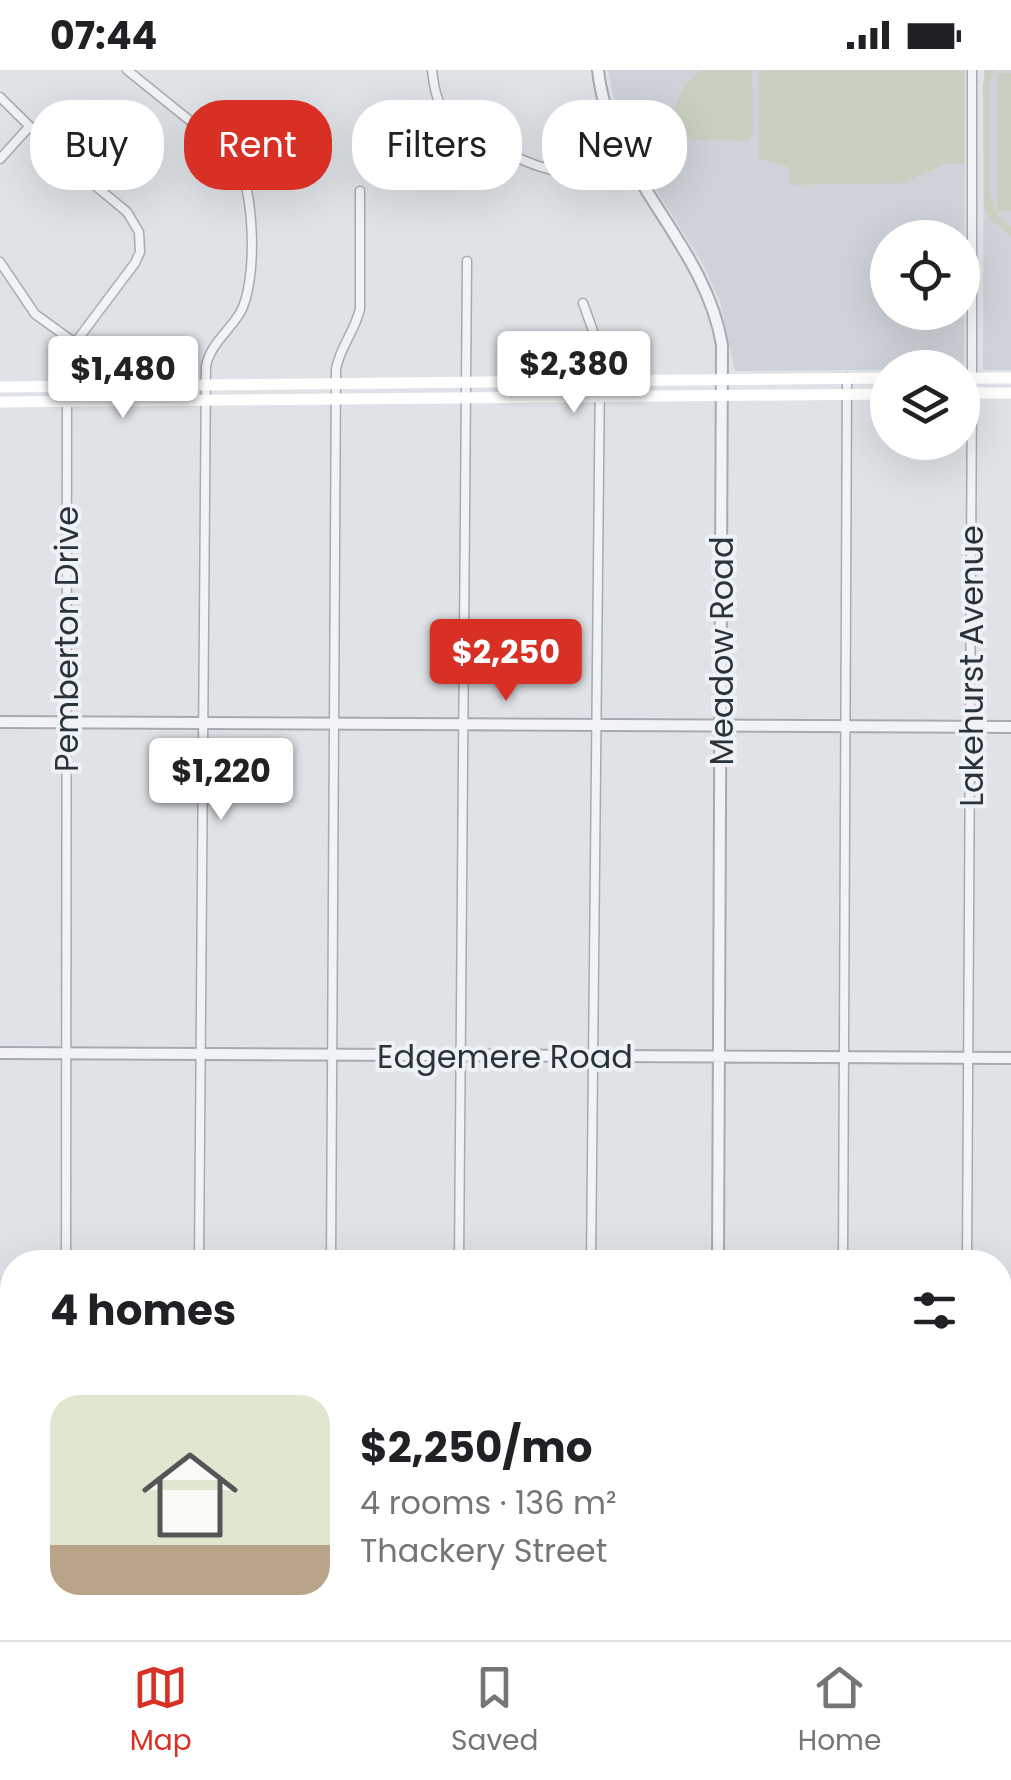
<!DOCTYPE html>
<meta charset="utf-8">
<style>
:root{--surface:#fff;--page:#f2f2f2;--text:#202124;--muted:#757577;--line:#e0e0e0;--accent:#d93025}
body{margin:0;font-family:Poppins,sans-serif;background:var(--page);color:var(--text);height:100vh;display:flex;flex-direction:column;font-size:38px;white-space:nowrap}
*{box-sizing:border-box;margin:0}
p{font-size:32px;color:var(--muted)}
.icon{flex:none;width:55px;height:55px;fill:none;stroke:currentColor;stroke-width:2;stroke-linecap:round;stroke-linejoin:round}
.map{position:relative;flex:1;overflow:hidden}
.side{position:absolute;left:0px;top:1180px;width:1012px;height:390px;display:flex;flex-direction:column;background:var(--surface);border-radius:40px 40px 0 0;box-shadow:0 10px 40px #0002}
.side>*{flex:none}
.top-card{position:absolute;left:30px;top:30px;width:952px;height:90px;display:flex;gap:20px}
.controls{position:absolute;left:870px;top:150px;display:grid;gap:20px}
.controls a{display:grid;place-items:center;width:110px;height:110px;border-radius:50%;background:var(--surface);box-shadow:0 10px 40px #0002;font-size:50px}
.price{position:absolute;translate:-50% -85px;padding:0 22px;border-radius:10px;background:#fff;color:#222;font-size:32px;line-height:65px;filter:drop-shadow(0 2px 5px #0008)}
.price::after{content:'';position:absolute;left:50%;top:60px;width:30px;height:22px;margin-left:-15px;background:inherit;clip-path:polygon(0 0,100% 0,50% 100%)}
.price.current{background:var(--accent);color:#fff}
ul{padding:0;list-style:none}
li{display:flex;align-items:center;gap:30px;height:250px;padding:0 50px}
li span{display:grid;place-items:center;flex:none;width:280px;height:200px;border-radius:30px;color:#555}
li>.icon{margin-inline-start:auto}
span .icon{width:120px;height:120px;fill:#fffc;stroke-width:1}
li b{font-size:42px}
h2{display:flex;justify-content:space-between;align-items:center;height:120px;padding:0 50px;font-size:42px}
.pill{padding:0 35px;border-radius:40px;background:var(--surface);box-shadow:0 10px 40px #0002;font-size:35px;line-height:90px}
.pill.current{background:var(--accent);color:#fff}
.status{display:flex;justify-content:space-between;align-items:center;height:70px;padding:0 50px;background:var(--surface);direction:ltr}
.status svg{height:28px;fill:currentColor}
.menu{display:flex;justify-content:space-around;align-items:center;height:140px;border-top:2px solid var(--line);background:var(--surface);font-size:28px;color:var(--muted)}
.menu a{display:grid;justify-items:center;gap:5px}
.menu .current{color:var(--accent)}
.map>svg:first-child{display:block}
</style>
<div class="status"><b>07:44</b><svg viewBox="0 0 49 12"><path d="M0 12V9h3v3zM5 12V6h3v6zM10 12V3h3v9zM15 12V0h3v12zM26 1h20v11H26zM47 4h2v5h-2z"/></svg></div>
<div class="map">
<svg width="1011" height="1570" viewBox="0 0 1011 1570">
<rect width="100%" height="100%" fill="#dfe3e7"/>
<!-- built -->
<path fill="#cdd3d8" fill-rule="evenodd" d="M608 0H965L964 299 735 301 720 232 704 196 633 83 619 54ZM888 168H962V242H888Z
M984 0H1011V300H983Z
M137 1561H356V1570H137Z"/>
<!-- green -->
<path fill="#c7d0c1" d="M701 0H752L753 63 748 71 694 70 681 64 674 41 686 13Z
M759 0H965L964 94H944L904 113 790 115 789 97 759 88Z
M986 0H995L990 14V123L998 147 1011 156V166L990 149 984 137 983 14Z
M997 3H1011V141H997Z
M312 1560 356 1561V1570H311Z"/>
<g fill="none" stroke-linecap="round" stroke-linejoin="round">
<defs>
<path id="minor" d="M127 0 235 87C255 117 258 212 240 243 229 261 210 275 206 296L199 1192
M432 0C434 16 436 31 446 44 462 63 538 102 563 101 584 101 603 89 621 80
M972 0V308
M0 27 63 89 127 142 139 162 140 182 135 193 75 273 67 303 66 1192
M0 89 29 57
M0 192 35 244 75 273
M583 233 597 272 600 300 591 1192
M331 1192 336 299C340 277 355 261 360 239V121
M459 1192 467 191
M843 1192 847 308
M967 1192 972 322
M77 1570 78 1558
M435 1570V1558
M589 1570V1558
M840 1570V1558
M965 1570V1558"/>
<path id="tertiary" d="M598 0C609 105 705 172 722 275L718 1192
M0 652 1011 657
M0 983 1011 988
M1000 1330H1011
M0 1338H12
M716 1570V1558"/>
</defs>
<!-- minor casing -->
<use href="#minor" stroke="#a5abb0" stroke-width="11"/>
<!-- tertiary casing -->
<use href="#tertiary" stroke="#a5abb0" stroke-width="14"/>
<!-- minor -->
<use href="#minor" stroke="#f1f3f6" stroke-width="8"/>
<!-- tertiary -->
<use href="#tertiary" stroke="#f1f3f6" stroke-width="10"/>
<!-- secondary -->
<path stroke="#fff" stroke-width="11" d="M962 308H1011
M0 317 888 308
M962 323H1011
M0 332 888 324"/>
</g>
<g text-anchor="middle" dominant-baseline="central" stroke-width="8" stroke-linejoin="round" paint-order="stroke">
<!-- street labels -->
<g font-size="32" fill="#29333c" stroke="#eef2f5">
<text transform="translate(66 569) rotate(-90)">Pemberton Drive</text>
<text transform="translate(721 581) rotate(-90)">Meadow Road</text>
<text transform="translate(971 596) rotate(-90)">Lakehurst Avenue</text>
<text x="505" y="986">Edgemere Road</text>
</g>
</g>
</svg>
<div class="controls">
<a><svg class="icon" aria-label="locate" viewBox="0 0 24 24"><circle cx="12" cy="12" r="6"/><path d="M12 2v4M12 18v4M2 12h4M18 12h4"/></svg></a>
<a><svg class="icon" aria-label="layers" viewBox="0 0 24 24"><path d="M12 4l9 5-9 5-9-5zM3 14l9 5 9-5"/></svg></a>
</div>
<b class="price" style="left:574px;top:346px">$2,380</b>
<b class="price" style="left:123px;top:351px">$1,480</b>
<b class="price current" style="left:506px;top:634px">$2,250</b>
<b class="price" style="left:221px;top:753px">$1,220</b>
<div class="top-card">
<a class="pill">Buy</a>
<a class="pill current">Rent</a>
<a class="pill">Filters</a>
<a class="pill">New</a>
</div>
<section class="side">
<h2>4 homes<svg class="icon" aria-label="filters" viewBox="0 0 24 24"><path d="M4 7h16M4 17h16"/><circle cx="9" cy="7" r="2"/><circle cx="15" cy="17" r="2"/></svg></h2>
<ul>
<li><span style="background:linear-gradient(#dfe7d0 75%,#b9a48a 0)"><svg class="icon" aria-label="home" viewBox="0 0 24 24"><path d="M3 11l9-7 9 7M6 9v11h12V9"/></svg></span><div><b>$2,250/mo</b><p>4 rooms · 136 m²</p><p>Thackery Street</p></div></li>
</ul>
</section>
</div>
<nav class="menu">
<a class="current"><svg class="icon" aria-label="map" viewBox="0 0 24 24"><path d="M3 6l6-2 6 2 6-2v14l-6 2-6-2-6 2zM9 4v14M15 6v14"/></svg>Map</a>
<a><svg class="icon" aria-label="saved" viewBox="0 0 24 24"><path d="M7 4h10v16l-5-4-5 4z"/></svg>Saved</a>
<a><svg class="icon" aria-label="home" viewBox="0 0 24 24"><path d="M3 11l9-7 9 7M6 9v11h12V9"/></svg>Home</a>
</nav>
